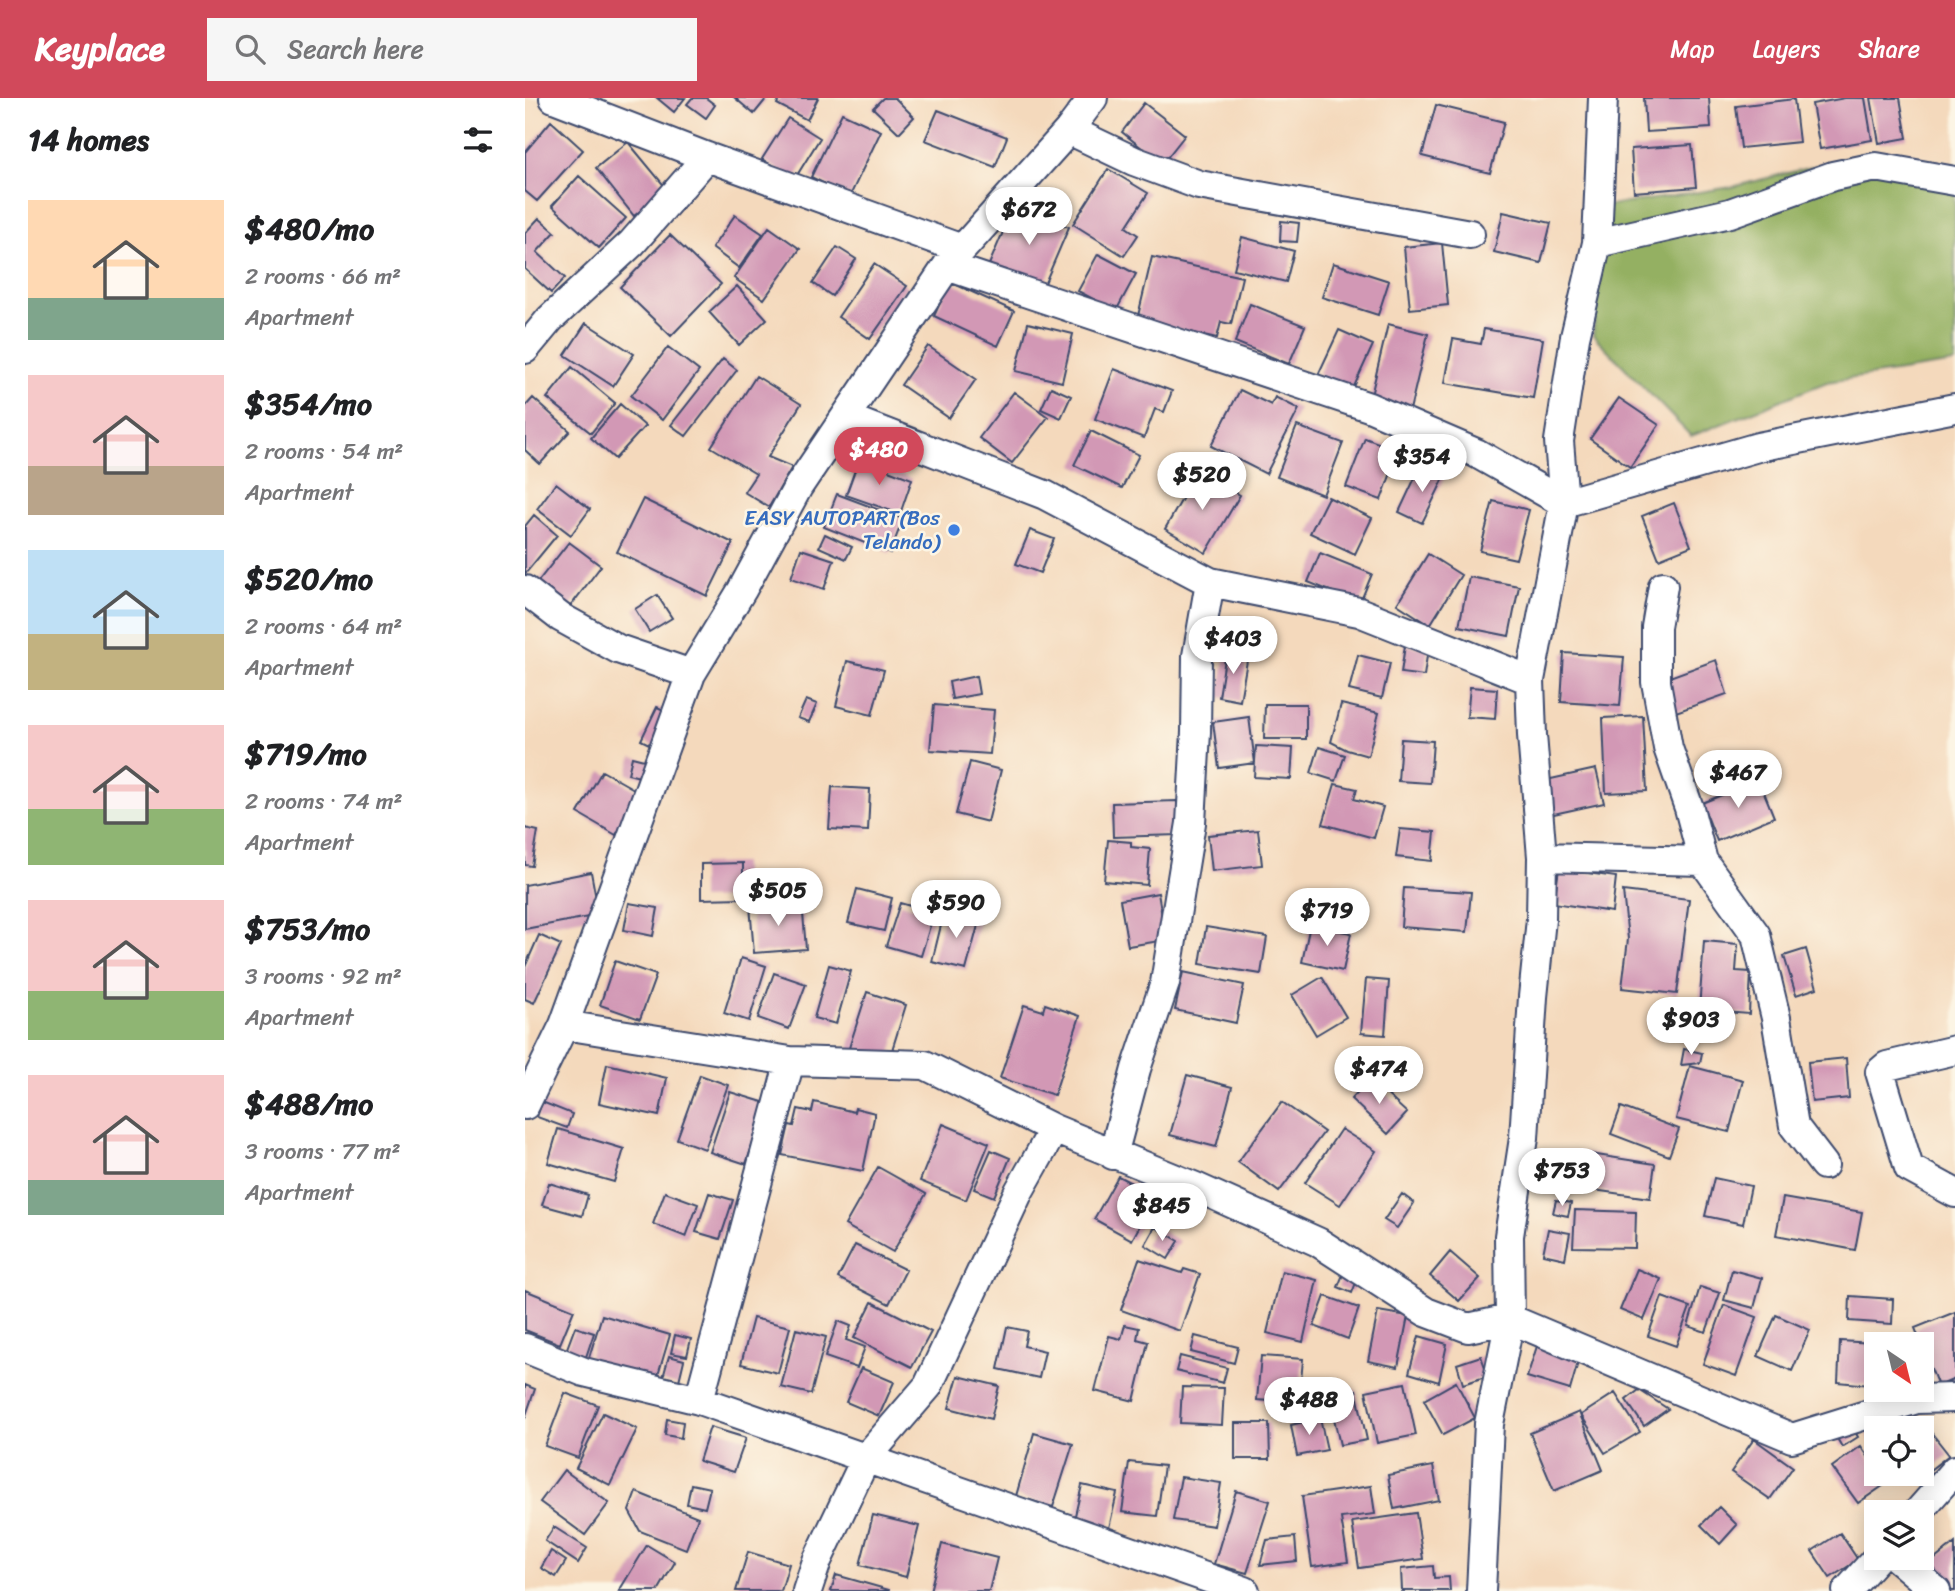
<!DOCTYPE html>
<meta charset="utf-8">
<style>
:root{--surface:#fff;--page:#f6f6f6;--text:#202124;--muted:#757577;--accent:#d1495b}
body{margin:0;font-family:Sriracha,sans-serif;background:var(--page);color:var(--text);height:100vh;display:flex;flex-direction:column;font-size:26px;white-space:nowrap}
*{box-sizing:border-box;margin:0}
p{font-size:23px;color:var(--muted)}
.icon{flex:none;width:38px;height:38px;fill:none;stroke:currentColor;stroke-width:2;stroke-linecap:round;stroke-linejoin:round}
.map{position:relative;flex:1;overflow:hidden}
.panel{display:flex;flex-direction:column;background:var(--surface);width:525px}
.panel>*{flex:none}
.needle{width:46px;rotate:145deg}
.controls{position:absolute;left:1339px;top:1234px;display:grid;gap:14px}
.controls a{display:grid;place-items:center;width:70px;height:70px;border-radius:0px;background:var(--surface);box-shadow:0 4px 18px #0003;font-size:35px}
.price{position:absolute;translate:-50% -60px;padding:0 16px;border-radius:24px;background:#fff;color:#222;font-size:23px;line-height:46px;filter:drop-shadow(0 2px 4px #0008)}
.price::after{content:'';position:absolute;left:50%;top:42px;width:21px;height:16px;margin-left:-10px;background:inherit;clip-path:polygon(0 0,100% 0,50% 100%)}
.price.active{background:var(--accent);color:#fff}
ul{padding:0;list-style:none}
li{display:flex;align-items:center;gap:21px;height:175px;padding:0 28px}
li span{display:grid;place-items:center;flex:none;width:196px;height:140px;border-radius:0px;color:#555}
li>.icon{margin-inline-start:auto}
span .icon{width:84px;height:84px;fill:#fffc;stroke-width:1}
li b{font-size:30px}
h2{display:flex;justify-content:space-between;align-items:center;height:84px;padding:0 28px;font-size:30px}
header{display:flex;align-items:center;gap:42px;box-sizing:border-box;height:98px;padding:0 35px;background:var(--accent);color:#fff}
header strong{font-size:33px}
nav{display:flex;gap:38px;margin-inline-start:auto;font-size:24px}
.search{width:490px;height:63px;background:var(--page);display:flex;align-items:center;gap:18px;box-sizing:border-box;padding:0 24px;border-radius:0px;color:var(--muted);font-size:26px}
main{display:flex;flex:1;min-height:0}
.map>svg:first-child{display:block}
</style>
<header>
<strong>Keyplace</strong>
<div class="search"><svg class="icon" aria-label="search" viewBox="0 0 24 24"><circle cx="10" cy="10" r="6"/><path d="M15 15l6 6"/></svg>Search here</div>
<nav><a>Map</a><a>Layers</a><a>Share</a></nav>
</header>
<main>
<section class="panel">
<h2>14 homes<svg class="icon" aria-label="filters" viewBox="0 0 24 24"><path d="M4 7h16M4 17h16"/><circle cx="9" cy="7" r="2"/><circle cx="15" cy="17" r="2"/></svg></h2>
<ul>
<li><span style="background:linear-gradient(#ffd9b3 70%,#7fa58c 0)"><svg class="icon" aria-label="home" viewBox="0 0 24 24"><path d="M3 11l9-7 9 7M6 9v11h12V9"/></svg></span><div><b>$480/mo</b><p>2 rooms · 66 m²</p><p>Apartment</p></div></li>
<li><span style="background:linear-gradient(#f6c9c9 65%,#b9a48a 0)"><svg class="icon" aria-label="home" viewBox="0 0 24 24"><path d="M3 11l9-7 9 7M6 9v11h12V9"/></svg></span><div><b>$354/mo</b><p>2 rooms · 54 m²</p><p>Apartment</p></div></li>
<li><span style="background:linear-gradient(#bfe0f5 60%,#c2b280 0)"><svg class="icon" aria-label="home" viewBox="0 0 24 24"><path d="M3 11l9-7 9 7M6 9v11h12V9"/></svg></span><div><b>$520/mo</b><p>2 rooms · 64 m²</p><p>Apartment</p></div></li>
<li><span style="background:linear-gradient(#f6c9c9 60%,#8fb573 0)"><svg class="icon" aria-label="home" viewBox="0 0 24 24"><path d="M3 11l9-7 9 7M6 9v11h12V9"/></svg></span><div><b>$719/mo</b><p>2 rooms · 74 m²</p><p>Apartment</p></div></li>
<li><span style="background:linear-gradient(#f6c9c9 65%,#8fb573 0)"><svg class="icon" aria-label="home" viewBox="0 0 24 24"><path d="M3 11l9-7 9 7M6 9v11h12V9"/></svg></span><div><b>$753/mo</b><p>3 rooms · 92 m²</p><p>Apartment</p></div></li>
<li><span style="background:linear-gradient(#f6c9c9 75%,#7fa58c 0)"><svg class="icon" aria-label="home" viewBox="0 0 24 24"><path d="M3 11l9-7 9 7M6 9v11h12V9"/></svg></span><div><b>$488/mo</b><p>3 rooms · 77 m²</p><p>Apartment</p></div></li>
</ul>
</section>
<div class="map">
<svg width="1430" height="1493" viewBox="0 0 1430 1493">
<rect width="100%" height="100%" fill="#fcf5e5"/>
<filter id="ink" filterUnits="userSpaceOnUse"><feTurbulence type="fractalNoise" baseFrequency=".0143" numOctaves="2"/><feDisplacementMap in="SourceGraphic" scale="14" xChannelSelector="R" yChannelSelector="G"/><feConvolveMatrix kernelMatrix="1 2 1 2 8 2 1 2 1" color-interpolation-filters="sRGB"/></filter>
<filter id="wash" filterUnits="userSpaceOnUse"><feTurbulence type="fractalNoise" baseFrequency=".00686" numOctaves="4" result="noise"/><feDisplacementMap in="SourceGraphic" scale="28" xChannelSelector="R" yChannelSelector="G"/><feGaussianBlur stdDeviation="1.57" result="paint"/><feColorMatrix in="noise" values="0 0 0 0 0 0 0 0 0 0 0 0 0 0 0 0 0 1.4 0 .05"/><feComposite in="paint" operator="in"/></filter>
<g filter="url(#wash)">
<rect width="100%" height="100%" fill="#f4d9bc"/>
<!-- forest -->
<path fill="#94b062" stroke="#587060" stroke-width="2" d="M1342 55 1426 86 1430 85V265L1302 284 1166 338 1068 237 1082 108 1207 89Z"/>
<g id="blocks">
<!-- building -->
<path fill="#d298b5" d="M132 0H160L149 14Z
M167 0H181L190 7 181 20 162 6Z
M210 0H242L229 16Z
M255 0H293L282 22 252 6Z
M358 0H370L389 19 374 35 348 10Z
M1119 0H1184L1186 30 1121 34Z
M1320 0H1340L1347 42 1295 51 1287 6Z
M1346 0H1375L1382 40 1354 45Z
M1269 1 1274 44 1216 50 1211 8Z
M619 5 660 37 637 66 597 34Z
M911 7 979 24 965 75 897 58Z
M413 12 482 39 470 69 400 42Z
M317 15 356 33 325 98 286 79Z
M263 20 295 40 269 82 237 61Z
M26 23 58 52 12 103 0 93V54Z
M103 44 142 91 109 118 71 70Z
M1167 47 1171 89 1109 94 1106 51Z
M583 71 623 95 601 129 613 137 599 158 548 126Z
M54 78 101 120 74 150 27 108Z
M490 106 544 129 517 192 463 169Z
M978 114 1026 125 1016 165 969 154Z
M210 117 238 136 214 170 187 150Z
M14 120 30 134 12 154 40 180 26 195 0 171V135Z
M756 123 774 125 772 144 755 143Z
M244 129 275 151 239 201 209 180Z
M145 137 196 186 146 238 95 189Z
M717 139 769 153 761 184 709 171Z
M917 145 923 207 885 211 879 149Z
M312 149 331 161 307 198 288 185Z
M573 156 611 176 591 213 553 193Z
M627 159 717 179 706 226 696 224 692 240 612 222Z
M808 165 864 183 853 217 797 199Z
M349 166 382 188 345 241 313 219Z
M425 184 489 213 473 248 409 218Z
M212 188 242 221 214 247 184 214Z
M725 206 780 228 764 266 710 244Z
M61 225 109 256 88 288 40 257Z
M503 225 548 236 537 284 491 273Z
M863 226 903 236 885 312 845 302Z
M959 231 1018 241 1008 300 920 285 928 241 956 246Z
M814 232 848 247 827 293 793 277Z
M403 248 451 281 424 320 376 287Z
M143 249 174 273 137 322 106 298Z
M198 261 212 272 161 338 146 327Z
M47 269 90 305 66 335 22 300Z
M589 271 647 293 639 314 630 311 619 340 570 321Z
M231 278 276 306 243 359 267 369 244 409 219 394 231 376 186 349Z
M526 289 546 298 536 320 516 311Z
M715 292 746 307 750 299 774 311 741 376 686 348Z
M489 294 523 319 487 365 454 340Z
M8 300 45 333 15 366 0 352V309Z
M1094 300 1134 327 1105 369 1065 341Z
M95 306 120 328 90 361 66 340Z
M772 328 818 345 798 397 752 379Z
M566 333 614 357 597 390 549 367Z
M840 340 874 353 856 402 821 389Z
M334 361 387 381 375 416 321 397Z
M896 367 920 378 897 425 874 414Z
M673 373 715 397 681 455 640 431Z
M31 385 65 411 46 437 12 411Z
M312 396 378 421 365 455 299 429Z
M803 399 847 420 830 456 785 435Z
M118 401 208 445 182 498 92 454Z
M968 403 1004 412 991 461 955 453Z
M1149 405 1166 448 1134 461 1117 418Z
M9 417 32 437 0 476V428Z
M505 432 529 441 515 475 491 466Z
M300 436 327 449 321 461 294 449Z
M44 444 76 468 41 514 8 490Z
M276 451 309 462 299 491 266 480Z
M795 455 847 476 835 505 783 484Z
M903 456 936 477 905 527 872 506Z
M944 479 994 488 984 538 934 528Z
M132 497 147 520 124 534 110 511Z
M880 547 903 551 899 578 876 575Z
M701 554 723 557 715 603 694 599Z
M1039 555 1099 559 1095 608 1036 604Z
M833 557 865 565 857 600 824 592Z
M1191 562 1202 596 1151 614 1139 581Z
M322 563 359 572 347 617 311 608Z
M451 578 454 596 427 601 424 584Z
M945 589 972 591 970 621 942 619Z
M281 602 292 606 284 624 273 620Z
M740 606H781V641H739Z
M816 606 854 615 843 658 822 652 806 644Z
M409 607 469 612 465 656 405 652Z
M132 609 148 616 132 650 116 642Z
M1118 618 1122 693 1081 695 1078 620Z
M724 619 730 665 694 670 688 624Z
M876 641 908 643 905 685 873 683Z
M731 648 768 650 766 681 729 679Z
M794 649 820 657 811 683 786 675Z
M107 659 127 664 122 681 103 676Z
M445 664 476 672 463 724 431 716Z
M1071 671 1079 705 1024 717 1017 683Z
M77 673 116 695 91 737 53 715Z
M1234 682 1249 719 1192 743 1177 705Z
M810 686 832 691 829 701 858 709 849 740 798 726Z
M307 689 345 691 343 733 304 731Z
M652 703 653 737 588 739 587 705Z
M0 730 13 733 7 768 0 767Z
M875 731 910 734 907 763 871 759Z
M733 732 737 767 687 773 683 737Z
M583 742 606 744V749L625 751 622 787 579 783Z
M218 765V800L176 801V766Z
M1034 771 1091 779 1087 814 1029 805Z
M66 774 74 817 0 831V787Z
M281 776 282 796 245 797V777Z
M879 790 946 794 942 834 876 829Z
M332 791 367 800 359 833 323 825Z
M1098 793 1164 801 1152 896 1097 890 1103 841Z
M633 795 641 842 603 848 595 802Z
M277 804 281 851 229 855 225 808Z
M104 805 133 810 128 838 99 832Z
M375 805 409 815 396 858 361 848Z
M420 811 455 820 441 872 407 864Z
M785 827 826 835 818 873 777 864Z
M681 829 742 839 736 876 675 866Z
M14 837 36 847 9 905 0 901V869Z
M1179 843 1213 846 1211 873 1226 874 1224 916 1174 912Z
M1281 851 1292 890 1271 897 1259 858Z
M216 860 241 868 224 923 199 915Z
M90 863 131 877 115 921 75 907Z
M304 867 326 873 311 926 289 920Z
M658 874 719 887 711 925 650 912Z
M249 875 281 886 264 931 233 920Z
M797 879 821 919 791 937 767 897Z
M841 881 864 883 860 937 836 935Z
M342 894 381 907 363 965 323 953Z
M520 906 555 918 529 997 475 980 499 907 518 913Z
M1159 951 1177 955 1175 965 1156 967Z
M1321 960 1324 1000 1287 1004 1283 964Z
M82 966 142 980 134 1018 74 1005Z
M1165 968 1218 982 1204 1034 1151 1021Z
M175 977 203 987 180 1051 152 1041Z
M662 977 707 989 691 1049 645 1037Z
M845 981 882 1015 863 1036 826 1001Z
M205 994 241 1005 221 1066 185 1054Z
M17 1004 47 1016 42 1030 12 1019Z
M289 1004 329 1014 330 1010 350 1015 338 1073 257 1057 264 1027 269 1028 273 1011 287 1014Z
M757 1004 799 1034 754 1094 713 1064Z
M1096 1009 1154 1031 1144 1058 1086 1036Z
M418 1026 464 1045 441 1102 395 1083Z
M33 1031 99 1051 89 1084 23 1065Z
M816 1031 851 1053 815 1107 780 1085Z
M466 1052 485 1060 469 1099 449 1091Z
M1059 1055 1130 1066 1125 1100 1054 1090Z
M353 1069 401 1096 368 1154 320 1127Z
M593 1078 631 1098 607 1142 569 1121Z
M1189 1080 1226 1088 1218 1126 1180 1118Z
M24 1085 63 1097 57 1118 17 1107Z
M140 1094 173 1106 161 1139 128 1126Z
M184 1095 208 1102 195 1141 171 1134Z
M877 1096 889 1105 872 1130 859 1122Z
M1258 1100 1337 1114 1330 1152 1251 1137Z
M1031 1102 1046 1105 1043 1118 1028 1115Z
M1050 1112 1111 1114 1110 1150 1048 1149Z
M630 1129 654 1143 643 1161 620 1147Z
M1023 1131 1045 1135 1040 1161 1018 1156Z
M330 1147 381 1172 364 1206 313 1180Z
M925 1154 955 1180 934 1203 905 1178Z
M614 1161 657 1175 659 1171 675 1176 655 1233 596 1212Z
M821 1169 835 1174 827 1195 813 1189Z
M1112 1171 1136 1181 1119 1222 1095 1212Z
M1207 1172 1237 1180 1229 1210 1199 1202Z
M757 1173 792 1182 778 1244 742 1235Z
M1175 1189 1195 1195 1181 1234 1163 1228Z
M0 1192 49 1212 35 1246 0 1232Z
M800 1198 834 1210 823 1241 789 1228Z
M1325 1198 1368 1201 1367 1226 1324 1223Z
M1137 1199 1165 1209 1151 1248 1123 1238Z
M347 1204 406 1234 387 1269 329 1240Z
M1199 1207 1232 1219 1211 1278 1178 1266Z
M853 1213 883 1218 873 1269 843 1263Z
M1430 1214V1281L1413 1288 1390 1230Z
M77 1217 145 1237 131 1284 63 1263Z
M1251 1217 1285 1232 1267 1273 1233 1258Z
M228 1220 265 1229 253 1275 216 1266Z
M313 1223 326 1228 321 1242 340 1249 332 1270 300 1259Z
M600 1227 614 1230 612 1241 623 1244 609 1303 570 1293 584 1238 596 1241Z
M50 1229 69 1235 61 1259 41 1253Z
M482 1229 502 1233 499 1248 520 1253 514 1280 473 1271Z
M271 1231 301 1239 286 1296 256 1289Z
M150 1237 166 1241 162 1258 146 1255Z
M670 1238 713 1249 709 1265 666 1254Z
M894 1238 922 1246 914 1284 884 1275Z
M1014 1242 1056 1254 1045 1292 1002 1279Z
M1315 1243 1348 1245 1345 1287 1313 1284Z
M144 1258 159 1262 153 1287 137 1283Z
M655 1258 702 1270 698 1285 651 1273Z
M736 1258 778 1261 774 1305 732 1302Z
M956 1258 963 1278 938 1286 932 1266Z
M336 1270 369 1284 354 1318 321 1304Z
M433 1278 474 1288 466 1321 424 1310Z
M931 1284 950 1320 918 1337 899 1302Z
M880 1285 891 1337 852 1345 841 1293Z
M0 1287 10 1291 0 1320Z
M657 1289 699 1290 697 1327 655 1325Z
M831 1292 842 1342 815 1347 804 1298Z
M1114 1292 1143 1311 1119 1328 1101 1302Z
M40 1295 73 1307 53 1360 20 1348Z
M1090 1295 1115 1334 1080 1355 1056 1317Z
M1054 1314 1078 1372 1029 1393 1005 1335Z
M78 1315 112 1331 85 1387 51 1370Z
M795 1320 802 1352 772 1358 766 1327Z
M1383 1320 1381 1330H1351V1339L1344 1341 1342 1328Z
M142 1321 158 1324 156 1340 140 1337Z
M1398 1324 1424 1357 1392 1382 1387 1376H1396V1330H1391Z
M710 1325H744L745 1361H710Z
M1325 1325 1333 1339 1317 1349 1309 1335Z
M185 1329 221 1340 209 1374 174 1363Z
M509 1335 548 1346 528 1409 491 1398Z
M1229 1341 1268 1369 1245 1401 1206 1374Z
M1336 1348 1351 1370V1376H1355L1362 1385 1333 1405 1307 1369Z
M604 1364 639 1368 632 1418 597 1414Z
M908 1368 914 1402 869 1411 863 1377Z
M39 1372 84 1405 60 1437 15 1404Z
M656 1379 696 1385 689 1428 648 1422Z
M166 1386 185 1390 180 1410 162 1406Z
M557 1387 592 1395 584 1430 549 1422Z
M846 1388 850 1416 816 1420 823 1464 787 1469 777 1398Z
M711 1393 745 1403 722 1475 689 1466Z
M111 1394 173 1419 161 1451 115 1433 104 1413Z
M1194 1409 1212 1427 1195 1446 1176 1427Z
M891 1415 898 1461 834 1470 827 1424Z
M348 1417 394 1428 381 1479 335 1467Z
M29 1429 62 1450 53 1465 20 1443Z
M1315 1435 1333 1462 1305 1480 1287 1453Z
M770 1439 772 1463 735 1467 742 1442Z
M1430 1445V1493H1427L1405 1465Z
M417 1446 472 1460 464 1493H405Z
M122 1447 150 1464 133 1493H94Z
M26 1453 41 1463 31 1479 16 1470Z
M223 1454 264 1466 256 1493H211Z
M908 1468 909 1480 924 1479 925 1493H877L876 1471Z
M311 1477 364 1492V1493H306Z"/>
</g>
</g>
<g filter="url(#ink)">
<use href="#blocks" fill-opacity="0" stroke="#3c486c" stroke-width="2"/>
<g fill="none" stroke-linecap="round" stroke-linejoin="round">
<defs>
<path id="minor" d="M29 0 182 59 437 151
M544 32 609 63 674 87 945 136
M1072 145 1205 115 1308 78 1351 69 1430 83
M422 168 844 309 951 355 1039 405 1233 349 1430 310
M0 251 25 221 107 145 182 59
M322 320 520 397 685 484 834 514 1005 582
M1138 488 1131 529V584L1143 650 1164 710 1178 763
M0 492 35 519 93 551 166 576
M1017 759 1178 763 1231 837 1251 920 1269 1028 1299 1067
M39 927 265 963 400 967 529 1031 673 1090 793 1144 901 1214 943 1230 985 1221 1267 1340 1392 1301 1430 1300
M1430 952 1362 968 1355 974 1384 1070 1430 1095
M0 1007 39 927 166 576 217 492 273 389 422 168 544 32 568 0
M588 1057 611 971 640 885 666 725 671 634 672 558 685 484
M0 1250 59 1274 174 1302 720 1493
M174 1302 265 963
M1393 1414 1430 1372
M1372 1460 1411 1493
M282 1493 292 1463 341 1360 403 1288 494 1093 529 1031
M956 1493 964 1326 985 1221 984 1138 999 1040 1008 899 1016 821 1017 759 1007 637 1005 582 1039 405 1034 343 1050 239 1072 145 1078 0
M1322 1493 1352 1460"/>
</defs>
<!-- minor casing -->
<use href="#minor" stroke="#3c486c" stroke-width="32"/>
<!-- minor -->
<use href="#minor" stroke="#fff" stroke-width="28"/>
</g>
</g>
<!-- markers -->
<circle fill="#3f7fe0" stroke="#fcf5e5" stroke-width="2.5" cx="429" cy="432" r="7"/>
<g text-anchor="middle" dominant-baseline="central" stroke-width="5" stroke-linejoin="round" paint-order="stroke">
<!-- shop labels -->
<g font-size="21" fill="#366cbe" stroke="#fcf5e5" text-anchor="end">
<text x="415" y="420">EASY AUTOPART(Bos<tspan x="415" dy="24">Telando)</tspan></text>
</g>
</g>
</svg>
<div class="controls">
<a><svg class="needle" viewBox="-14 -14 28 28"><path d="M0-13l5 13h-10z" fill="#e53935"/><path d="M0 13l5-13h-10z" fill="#757577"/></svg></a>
<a><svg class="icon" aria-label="locate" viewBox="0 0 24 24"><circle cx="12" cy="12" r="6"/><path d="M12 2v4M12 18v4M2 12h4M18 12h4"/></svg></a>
<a><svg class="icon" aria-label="layers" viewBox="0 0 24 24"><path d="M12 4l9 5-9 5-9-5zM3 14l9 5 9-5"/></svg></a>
</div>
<b class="price" style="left:504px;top:149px">$672</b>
<b class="price active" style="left:354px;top:389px">$480</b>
<b class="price" style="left:897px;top:396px">$354</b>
<b class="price" style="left:677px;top:414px">$520</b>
<b class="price" style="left:708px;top:578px">$403</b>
<b class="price" style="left:1213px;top:712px">$467</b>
<b class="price" style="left:253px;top:830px">$505</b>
<b class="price" style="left:431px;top:842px">$590</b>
<b class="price" style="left:802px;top:850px">$719</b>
<b class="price" style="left:1166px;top:959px">$903</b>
<b class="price" style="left:854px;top:1008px">$474</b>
<b class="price" style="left:1037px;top:1110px">$753</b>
<b class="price" style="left:637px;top:1145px">$845</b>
<b class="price" style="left:784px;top:1339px">$488</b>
</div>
</main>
